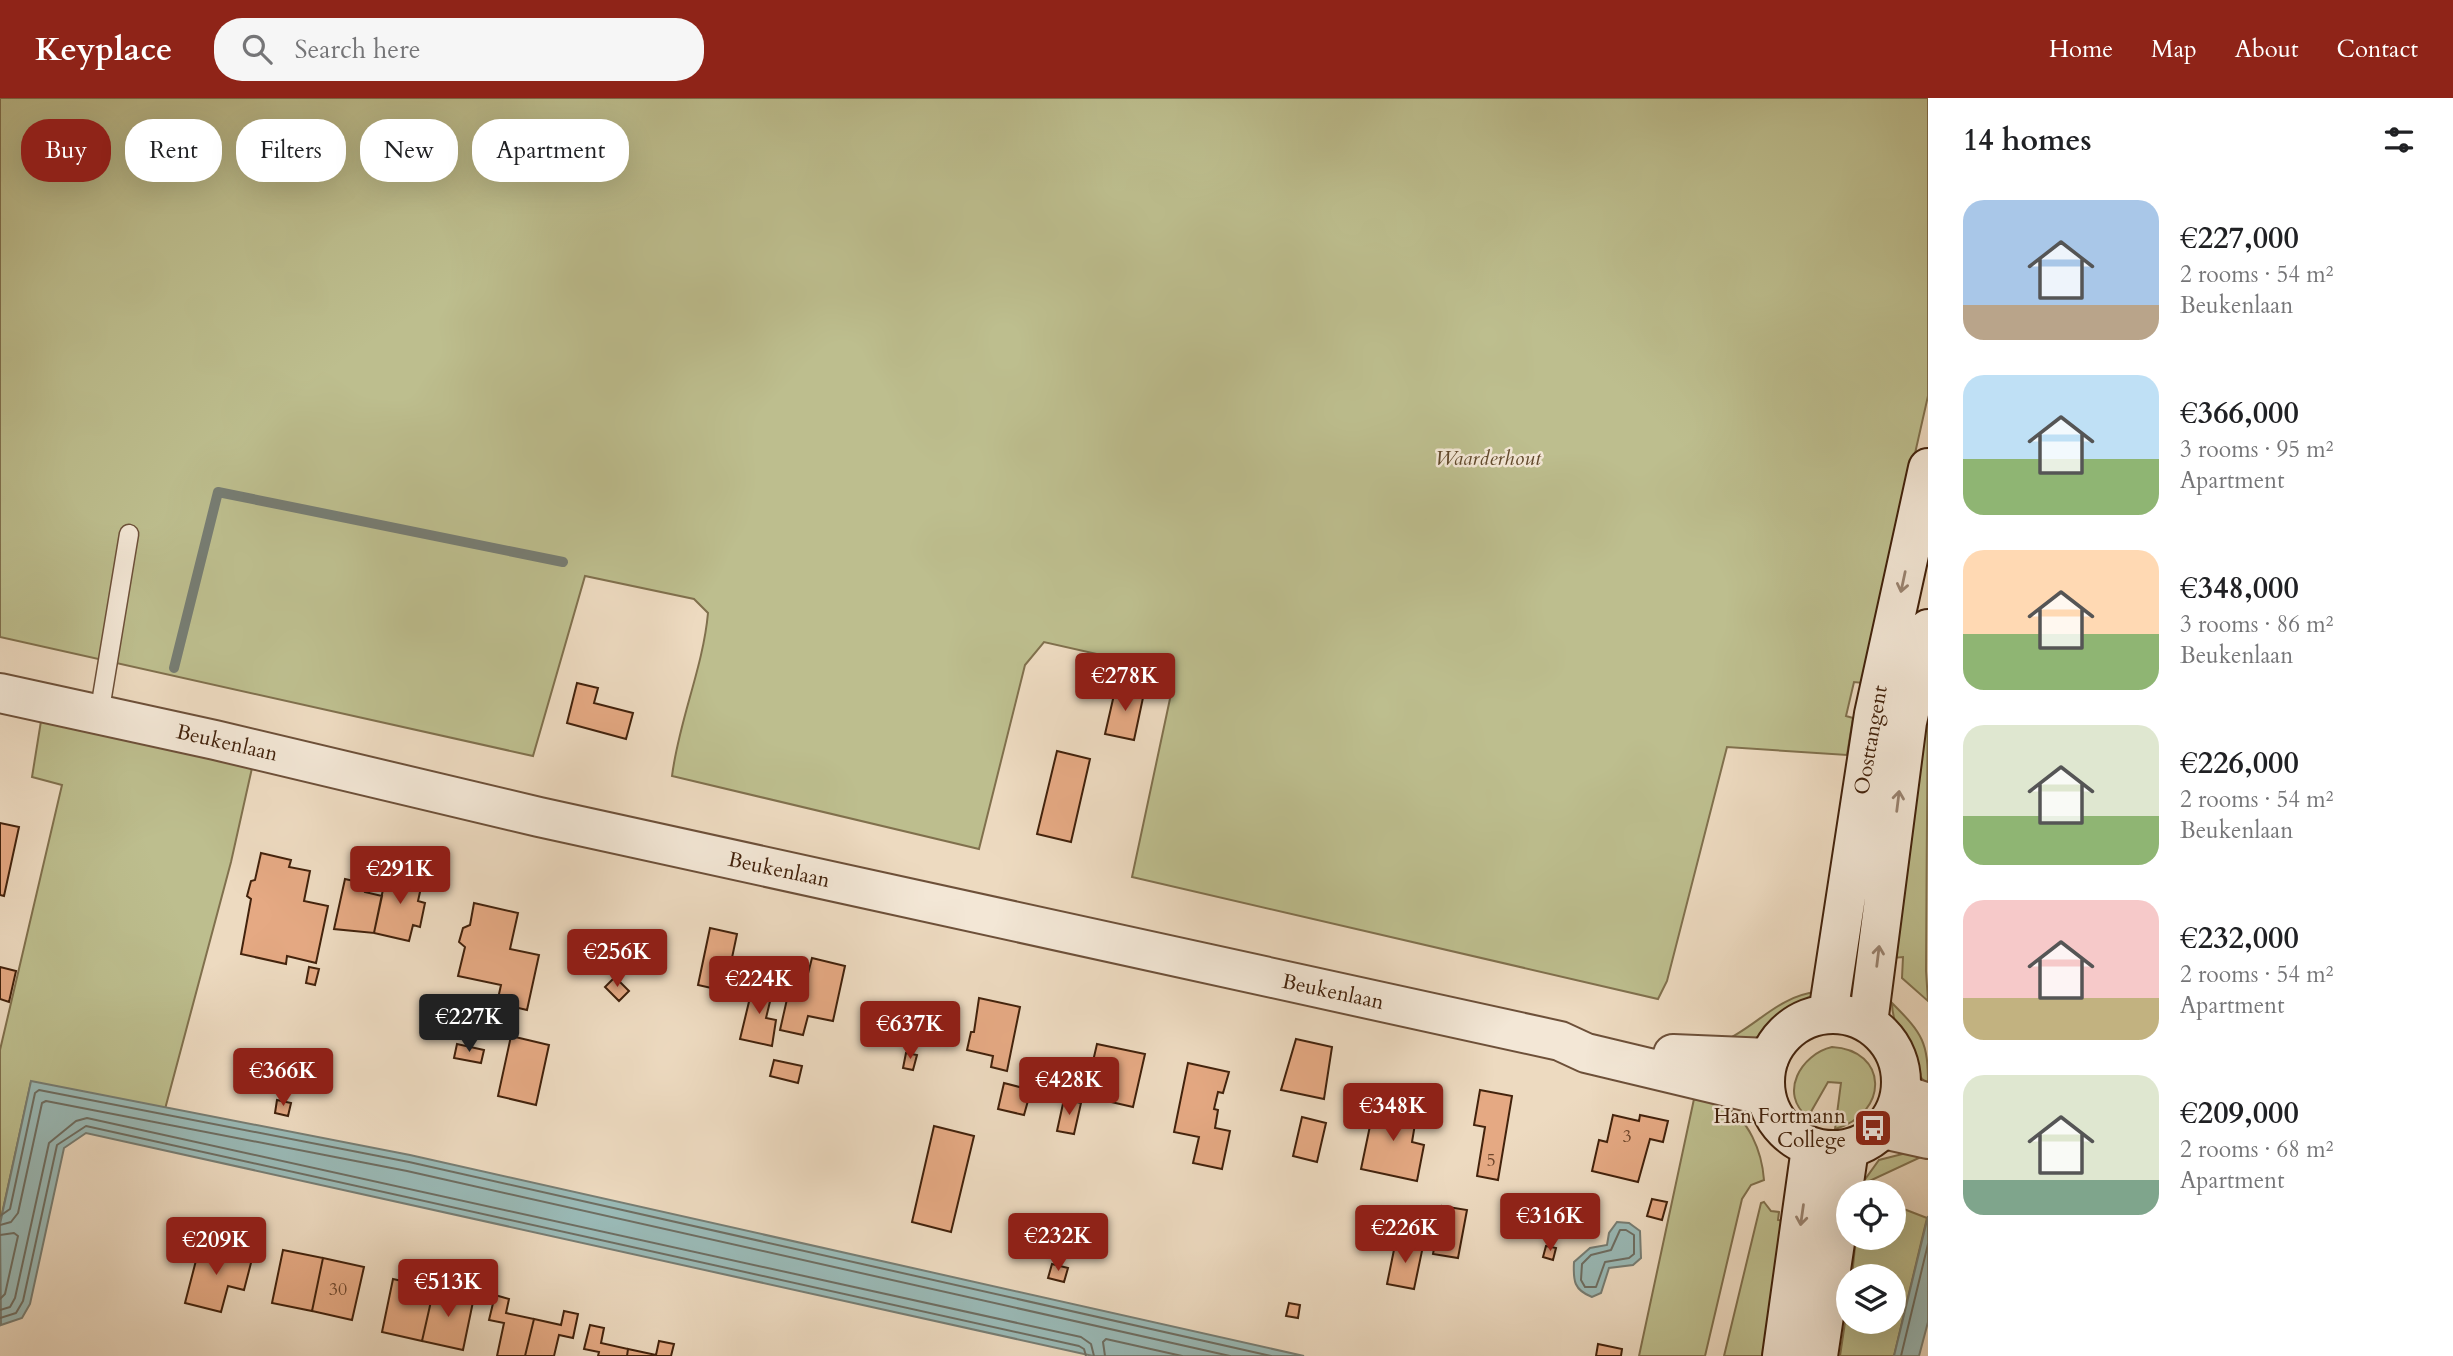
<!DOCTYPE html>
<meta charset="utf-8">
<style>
:root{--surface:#fff;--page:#f6f6f6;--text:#202124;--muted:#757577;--accent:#8f2418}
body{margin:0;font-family:Cardo,serif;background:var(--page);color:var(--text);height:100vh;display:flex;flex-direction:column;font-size:26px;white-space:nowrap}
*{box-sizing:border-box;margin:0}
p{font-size:23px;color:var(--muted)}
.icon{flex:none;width:38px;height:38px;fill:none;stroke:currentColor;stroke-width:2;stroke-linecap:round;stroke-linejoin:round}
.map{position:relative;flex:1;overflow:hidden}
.sheet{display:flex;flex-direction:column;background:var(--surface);width:525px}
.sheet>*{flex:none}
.banner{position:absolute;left:21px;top:21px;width:665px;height:63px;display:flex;gap:14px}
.fabs{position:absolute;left:1836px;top:1082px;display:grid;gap:14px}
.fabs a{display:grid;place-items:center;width:70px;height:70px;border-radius:50%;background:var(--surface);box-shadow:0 7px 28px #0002;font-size:35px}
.price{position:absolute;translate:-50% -60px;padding:0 16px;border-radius:7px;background:var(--accent);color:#fff;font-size:23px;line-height:46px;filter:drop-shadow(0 2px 4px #0008)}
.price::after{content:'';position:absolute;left:50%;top:42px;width:21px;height:16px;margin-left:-10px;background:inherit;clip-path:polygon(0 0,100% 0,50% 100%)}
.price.selected{background:#222;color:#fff}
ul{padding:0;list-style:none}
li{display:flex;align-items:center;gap:21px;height:175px;padding:0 35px}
li span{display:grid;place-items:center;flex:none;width:196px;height:140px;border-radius:21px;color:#555}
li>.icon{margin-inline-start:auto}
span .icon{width:84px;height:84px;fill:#fffc;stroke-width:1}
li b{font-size:30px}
h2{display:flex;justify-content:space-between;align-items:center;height:84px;padding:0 35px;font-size:30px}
.chip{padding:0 24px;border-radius:28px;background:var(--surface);box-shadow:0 7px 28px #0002;font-size:24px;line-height:63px}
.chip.selected{background:var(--accent);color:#fff}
header{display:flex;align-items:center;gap:42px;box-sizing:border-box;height:98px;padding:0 35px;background:var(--accent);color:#fff}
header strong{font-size:33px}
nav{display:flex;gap:38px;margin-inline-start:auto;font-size:24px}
.search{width:490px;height:63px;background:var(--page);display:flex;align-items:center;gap:18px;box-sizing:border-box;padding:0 24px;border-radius:28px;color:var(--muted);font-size:26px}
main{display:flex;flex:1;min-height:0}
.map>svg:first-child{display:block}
</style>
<header>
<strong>Keyplace</strong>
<div class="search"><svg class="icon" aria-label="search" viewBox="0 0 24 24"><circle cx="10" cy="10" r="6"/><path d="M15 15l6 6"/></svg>Search here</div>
<nav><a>Home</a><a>Map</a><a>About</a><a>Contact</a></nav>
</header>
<main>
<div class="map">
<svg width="1928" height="1258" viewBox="0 0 1928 1258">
<rect width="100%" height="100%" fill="#eddac0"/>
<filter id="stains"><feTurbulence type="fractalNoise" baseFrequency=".00286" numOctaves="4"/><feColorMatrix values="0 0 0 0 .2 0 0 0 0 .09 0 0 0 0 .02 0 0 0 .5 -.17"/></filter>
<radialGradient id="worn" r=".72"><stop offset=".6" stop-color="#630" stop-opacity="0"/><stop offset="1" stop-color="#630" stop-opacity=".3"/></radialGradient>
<!-- green -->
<path fill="#bdbe8e" stroke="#80704d" stroke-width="2" d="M0 0H1928V298L1863 585 1854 584 1846 618 1853 620 1847 657 1727 649 1667 883 1658 901 1132 779 1171 596 1167 584 1154 569 1044 544 1025 567 979 751 672 678C679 622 703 570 708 515L694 501 585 478 533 658 0 539Z
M1928 573 1926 873 1928 903 1902 880 1903 859 1893 860Z
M41 623 252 670 231 764 165 1011 31 984 0 1125V952L62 687 32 679Z
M1817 894 1806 908 1748 945H1720C1754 931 1779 897 1817 894Z
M1892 905C1923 936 1928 944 1928 987 1912 973 1892 926 1892 905Z
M1832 949C1888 952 1890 1015 1835 1031L1841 985 1828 984 1808 1019C1778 996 1801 956 1832 949Z
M1694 1001C1703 1003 1714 1004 1722 1007 1749 1020 1762 1054 1764 1082L1751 1087 1742 1101 1705 1258H1639Z
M1914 1053 1921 1059 1861 1087 1879 1062Z
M1764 1104 1771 1113 1779 1114 1778 1122 1790 1124 1767 1258H1724L1761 1105Z
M1896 1108 1927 1120 1894 1258H1840L1848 1204V1223H1894V1178H1852L1856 1139H1894V1110Z"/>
<!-- water -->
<path fill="#9abab7" stroke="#777d73" stroke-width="2" d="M31 983 410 1057 1304 1258H1093L86 1035 64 1050 30 1206 22 1220 1 1227 0 1126Z
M1928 1118V1224L1919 1258H1894Z
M1617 1124 1629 1125 1640 1133 1641 1160 1633 1167 1609 1170 1601 1195 1592 1199C1574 1192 1573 1183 1574 1164L1590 1150 1607 1147 1609 1135Z"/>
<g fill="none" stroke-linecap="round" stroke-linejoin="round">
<!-- shore -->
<path stroke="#6e6e62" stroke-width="2" d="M0 1118 10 1111 35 995 39 992 409 1064 1271 1258
M0 1127 11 1124 18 1115 42 1005 46 1003 407 1073 1230 1258
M1620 1132H1626L1634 1137V1156L1629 1160 1605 1164 1596 1189H1585L1581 1182 1582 1166 1591 1157 1611 1152Z
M0 1137 14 1135 18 1138 5 1196 0 1201
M0 1212 10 1209 15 1200 49 1045 76 1023 87 1020 1081 1239 1091 1246 1094 1258
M0 1220 16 1215 23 1203 57 1047 86 1028 1079 1248 1084 1251 1086 1258
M1105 1258 1103 1244 1106 1241 1182 1258
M1901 1258 1928 1146"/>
<!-- stream -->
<path stroke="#777d73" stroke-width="10" d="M174 570 218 394 563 464"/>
</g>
<!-- building -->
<path fill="#e5a983" stroke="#42220c" stroke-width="2" d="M577 585 598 590 594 605 633 615 626 641 567 625Z
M1116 588 1144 595 1134 642 1105 636Z
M1057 653 1090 661 1071 744 1037 736Z
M0 725 19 729 4 798 0 797Z
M261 755 291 762 289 769 310 773 304 803 328 808 316 865 287 858 286 866 241 856 251 801 247 798 251 783 255 782Z
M394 771 418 776 416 784 422 785 418 803 425 805 420 829 413 827 409 843 374 835 386 777 392 778Z
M345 781 367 786 365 794 382 798 374 835 334 831Z
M474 805 518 815 510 851 539 857 527 912 497 905 501 887 458 878 465 849 459 844 463 830 470 827Z
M710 830 737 836 729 874 738 876 734 895 698 887Z
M812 860 845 868 833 923 808 918 803 937 780 932 790 888 804 891Z
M0 869 16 873 9 904 0 901Z
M309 869 319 871 315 887 306 885Z
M615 879 629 893 619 903 605 889Z
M754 883 774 887 766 920 776 922 772 948 740 941Z
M979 900 1020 909 1007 973 991 969 993 958 967 952 971 934H974Z
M511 938 549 947 536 1007 498 998Z
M1296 941 1332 949 1324 1001 1281 992Z
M457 946 484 952 481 965 454 960Z
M1097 946 1145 956 1133 1009 1085 998Z
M906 955 917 957 913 972 903 970Z
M774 962 802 968 798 985 770 978Z
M1188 965 1229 974 1223 995 1218 994 1214 1011 1218 1012 1215 1030 1230 1033 1222 1071 1193 1065 1199 1039 1174 1034Z
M1004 985 1031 992 1024 1017 998 1011Z
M1480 992 1512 998 1498 1082 1477 1078 1485 1029 1474 1027Z
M1064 1001 1081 1005 1074 1036 1057 1033Z
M277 1002 291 1005 288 1018 275 1015Z
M1375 1004 1417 1014 1412 1044 1424 1047 1417 1083 1361 1071Z
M1613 1017 1639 1023 1640 1017 1668 1023 1663 1044 1650 1041 1638 1084 1592 1073 1599 1042 1607 1044Z
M1302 1019 1326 1025 1317 1064 1293 1058Z
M934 1028 974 1038 951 1134 912 1124Z
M1652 1101 1667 1104 1662 1122 1647 1118Z
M1442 1108 1467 1112 1458 1160 1433 1156Z
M1396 1142 1423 1148 1414 1191 1387 1186Z
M200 1147 252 1161 244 1192 228 1188 221 1214 185 1205Z
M1546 1148 1556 1150 1553 1162 1543 1159Z
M283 1152 323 1160 312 1213 272 1205Z
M323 1160 364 1169 352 1222 312 1213Z
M1052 1166 1068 1170 1064 1184 1048 1180Z
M393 1181 434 1190 422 1243 382 1234Z
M434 1190 474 1199 463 1252 422 1243Z
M495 1197 509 1201 506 1215 534 1221 525 1258H497L504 1225 489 1222Z
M1289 1205 1300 1207 1298 1220 1286 1218Z
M564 1213 578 1216 573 1240 559 1237 554 1258H525L534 1221 561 1227Z
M590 1227 604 1230 601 1245 628 1251 627 1258H598L599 1254 584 1251Z
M659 1243 674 1246 671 1258H627L628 1251 656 1257Z
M1598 1246 1622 1251 1621 1258H1596Z"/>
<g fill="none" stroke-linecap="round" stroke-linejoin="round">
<defs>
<path id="service" d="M99 617 129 436"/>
<path id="tertiary" d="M0 595 215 642 539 719 1560 943 1586 955 1766 998
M1673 956 1769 960
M1901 996 1928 1005
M1883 1031 1928 1041"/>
<path id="secondary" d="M1765 984a68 68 0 1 1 136 0a68 68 0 1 1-136 0Z
M1828 916 1874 616 1928 370
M1868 925 1907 624 1928 531
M1782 1258 1811 1050
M1818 1258 1849 1051"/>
</defs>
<!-- service casing -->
<use href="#service" stroke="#6d5039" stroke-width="21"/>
<!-- tertiary casing -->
<use href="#tertiary" stroke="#6d5039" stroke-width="42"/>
<!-- secondary casing -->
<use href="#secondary" stroke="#42220c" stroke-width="42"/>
<!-- service -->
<use href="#service" stroke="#f3e7d6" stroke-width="18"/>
<!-- tertiary -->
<use href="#tertiary" stroke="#f3e7d6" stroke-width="38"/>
<!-- secondary -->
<use href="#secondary" stroke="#f3e7d6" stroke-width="38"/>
</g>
<!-- one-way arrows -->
<defs><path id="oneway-shaft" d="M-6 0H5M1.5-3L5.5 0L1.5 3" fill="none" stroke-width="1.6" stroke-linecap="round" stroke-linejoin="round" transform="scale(1.75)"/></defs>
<g stroke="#9a8471">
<use href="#oneway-shaft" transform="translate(1903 484) rotate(102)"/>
<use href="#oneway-shaft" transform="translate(1898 703) rotate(-83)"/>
<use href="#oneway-shaft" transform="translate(1878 858) rotate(-83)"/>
<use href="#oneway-shaft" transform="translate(1802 1117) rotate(98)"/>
</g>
<!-- icons -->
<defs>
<symbol id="bus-square" viewBox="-11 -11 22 22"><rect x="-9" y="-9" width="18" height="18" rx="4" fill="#8f2418" stroke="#f3e7d6"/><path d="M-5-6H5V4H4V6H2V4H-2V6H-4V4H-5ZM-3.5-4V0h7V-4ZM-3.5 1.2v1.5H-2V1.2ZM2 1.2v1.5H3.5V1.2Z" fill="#fff"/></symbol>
</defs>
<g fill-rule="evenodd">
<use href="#bus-square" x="1851" y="1008" width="44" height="44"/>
</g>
<g text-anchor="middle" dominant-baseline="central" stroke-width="5" stroke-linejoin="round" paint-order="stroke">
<!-- number labels -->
<g font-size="18" fill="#6b442a">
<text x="1627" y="1038">3</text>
<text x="1491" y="1062">5</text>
<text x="338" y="1191">30</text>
</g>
<!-- park labels -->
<g font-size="21" font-style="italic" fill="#61492c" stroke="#f3e7d6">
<text x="1488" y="360">Waarderhout</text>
</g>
<!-- street labels -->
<g font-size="21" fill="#42220c" stroke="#f3e7d6">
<text transform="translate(1871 642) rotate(-80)">Oosttangent</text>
<text transform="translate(227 645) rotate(13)">Beukenlaan</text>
<text transform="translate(779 772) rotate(12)">Beukenlaan</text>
<text transform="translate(1333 894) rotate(12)">Beukenlaan</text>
</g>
<!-- poi labels -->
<g font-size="21" fill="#42220c" stroke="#f3e7d6" text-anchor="end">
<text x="1846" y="1018">Han Fortmann<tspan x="1846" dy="24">College</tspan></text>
</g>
</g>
<rect width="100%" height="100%" filter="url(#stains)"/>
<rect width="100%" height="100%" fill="url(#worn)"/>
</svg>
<div class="fabs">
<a><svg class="icon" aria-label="locate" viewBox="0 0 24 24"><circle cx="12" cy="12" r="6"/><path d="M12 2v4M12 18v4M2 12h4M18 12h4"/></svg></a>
<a><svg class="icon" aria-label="layers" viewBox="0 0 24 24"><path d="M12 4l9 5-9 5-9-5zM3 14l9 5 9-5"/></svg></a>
</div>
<b class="price" style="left:1125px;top:615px">€278K</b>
<b class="price" style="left:400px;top:808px">€291K</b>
<b class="price" style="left:617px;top:891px">€256K</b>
<b class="price" style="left:759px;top:918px">€224K</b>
<b class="price selected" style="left:469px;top:956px">€227K</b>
<b class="price" style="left:910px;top:963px">€637K</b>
<b class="price" style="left:283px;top:1010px">€366K</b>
<b class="price" style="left:1069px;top:1019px">€428K</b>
<b class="price" style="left:1393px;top:1045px">€348K</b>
<b class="price" style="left:1550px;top:1155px">€316K</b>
<b class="price" style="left:1405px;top:1167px">€226K</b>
<b class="price" style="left:1058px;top:1175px">€232K</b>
<b class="price" style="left:216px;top:1179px">€209K</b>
<b class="price" style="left:448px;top:1221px">€513K</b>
<div class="banner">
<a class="chip selected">Buy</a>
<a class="chip">Rent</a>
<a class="chip">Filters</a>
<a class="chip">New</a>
<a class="chip">Apartment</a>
</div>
</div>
<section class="sheet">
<h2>14 homes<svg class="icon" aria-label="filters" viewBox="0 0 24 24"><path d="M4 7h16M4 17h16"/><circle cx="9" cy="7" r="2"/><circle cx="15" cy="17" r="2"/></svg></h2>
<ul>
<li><span style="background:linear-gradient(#a9c7e8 75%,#b9a48a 0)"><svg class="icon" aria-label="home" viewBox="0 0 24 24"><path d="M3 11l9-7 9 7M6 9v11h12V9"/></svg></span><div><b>€227,000</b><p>2 rooms · 54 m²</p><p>Beukenlaan</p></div></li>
<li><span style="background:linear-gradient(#bfe0f5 60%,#8fb573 0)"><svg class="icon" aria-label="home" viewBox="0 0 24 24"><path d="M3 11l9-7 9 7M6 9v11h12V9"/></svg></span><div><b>€366,000</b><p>3 rooms · 95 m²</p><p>Apartment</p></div></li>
<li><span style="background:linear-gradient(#ffd9b3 60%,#8fb573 0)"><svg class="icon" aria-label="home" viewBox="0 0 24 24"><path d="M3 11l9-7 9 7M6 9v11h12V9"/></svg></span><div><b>€348,000</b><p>3 rooms · 86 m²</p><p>Beukenlaan</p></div></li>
<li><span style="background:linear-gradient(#dfe7d0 65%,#8fb573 0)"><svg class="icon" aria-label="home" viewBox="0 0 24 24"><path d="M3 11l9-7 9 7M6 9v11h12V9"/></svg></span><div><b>€226,000</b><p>2 rooms · 54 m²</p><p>Beukenlaan</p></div></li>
<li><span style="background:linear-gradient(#f6c9c9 70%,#c2b280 0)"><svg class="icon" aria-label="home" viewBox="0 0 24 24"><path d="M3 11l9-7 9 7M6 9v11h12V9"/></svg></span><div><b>€232,000</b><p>2 rooms · 54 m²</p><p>Apartment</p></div></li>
<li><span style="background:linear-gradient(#dfe7d0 75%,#7fa58c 0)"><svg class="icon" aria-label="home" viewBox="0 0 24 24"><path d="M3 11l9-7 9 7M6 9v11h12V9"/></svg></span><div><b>€209,000</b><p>2 rooms · 68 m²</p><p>Apartment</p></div></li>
</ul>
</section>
</main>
